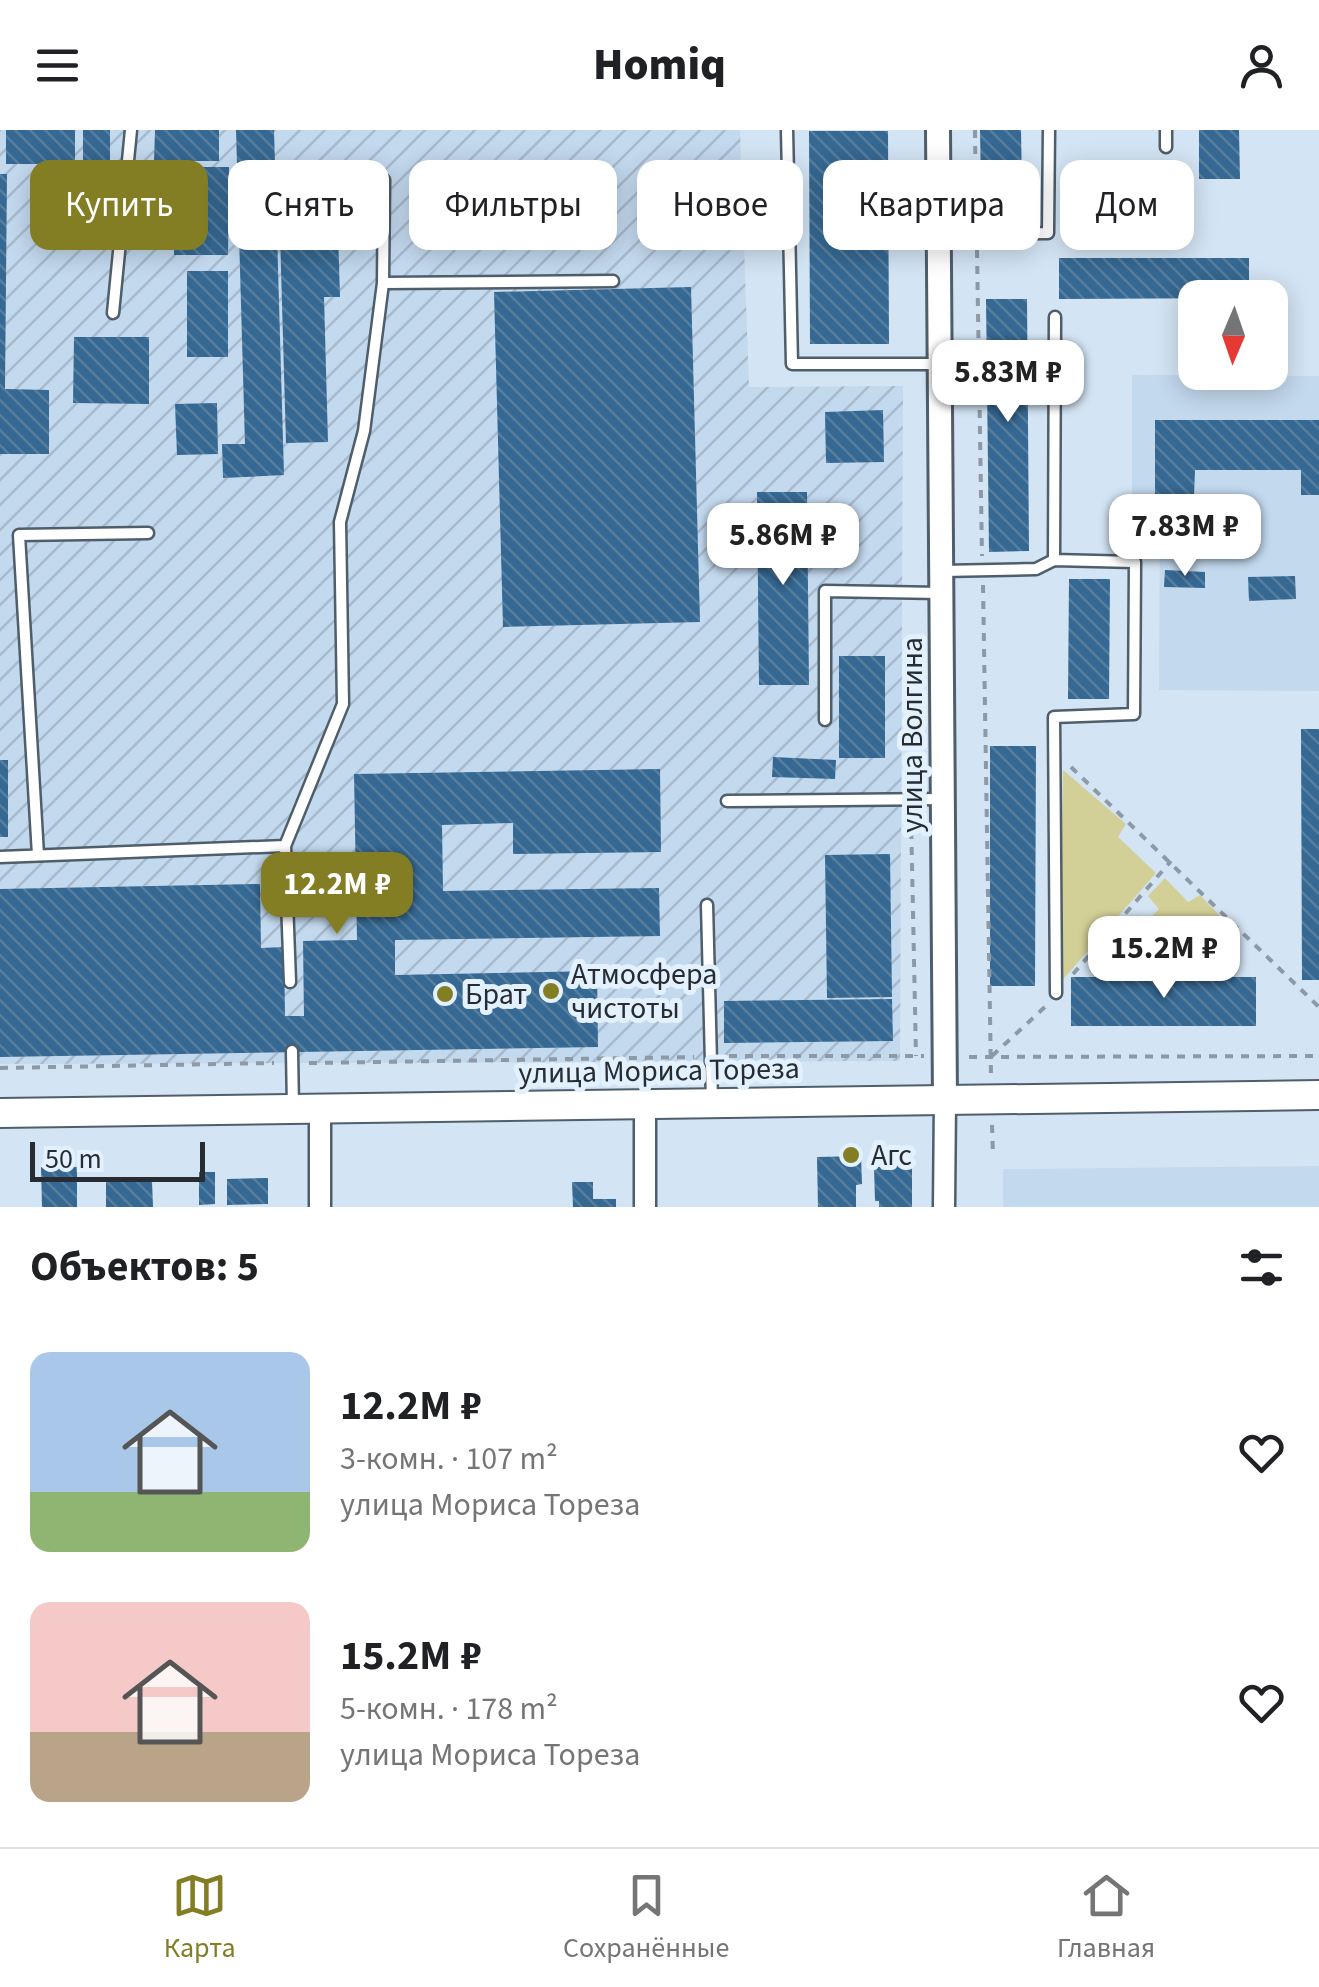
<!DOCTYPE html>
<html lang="ru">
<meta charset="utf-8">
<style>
:root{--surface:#fff;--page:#f2f2f2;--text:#202124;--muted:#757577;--line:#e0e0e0;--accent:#837d24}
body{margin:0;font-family:"Source Sans 3",sans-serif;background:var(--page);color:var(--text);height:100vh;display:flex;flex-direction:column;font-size:38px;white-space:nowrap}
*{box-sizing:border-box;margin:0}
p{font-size:32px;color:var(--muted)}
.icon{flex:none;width:55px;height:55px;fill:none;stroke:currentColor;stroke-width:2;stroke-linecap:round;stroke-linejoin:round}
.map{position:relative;height:1077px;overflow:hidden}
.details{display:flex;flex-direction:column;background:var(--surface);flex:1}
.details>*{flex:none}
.banner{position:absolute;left:30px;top:30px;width:1260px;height:90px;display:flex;gap:20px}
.needle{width:65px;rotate:182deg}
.tools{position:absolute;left:1178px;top:150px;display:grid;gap:20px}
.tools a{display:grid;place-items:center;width:110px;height:110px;border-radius:20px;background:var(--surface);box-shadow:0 5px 25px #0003;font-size:50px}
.scale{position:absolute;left:30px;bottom:25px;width:175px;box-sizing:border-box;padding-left:10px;border:5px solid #262c32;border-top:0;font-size:28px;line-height:35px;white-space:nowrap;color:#262c32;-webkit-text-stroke:8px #e3f1fe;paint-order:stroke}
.price{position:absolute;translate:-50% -85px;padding:0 22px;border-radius:20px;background:#fff;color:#222;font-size:32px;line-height:65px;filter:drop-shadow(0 2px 5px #0008)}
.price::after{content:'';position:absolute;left:50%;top:60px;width:30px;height:22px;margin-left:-15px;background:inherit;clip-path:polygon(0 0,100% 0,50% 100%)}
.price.selected{background:var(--accent);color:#fff}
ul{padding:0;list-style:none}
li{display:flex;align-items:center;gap:30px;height:250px;padding:0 30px}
li span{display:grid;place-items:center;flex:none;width:280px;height:200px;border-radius:20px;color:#555}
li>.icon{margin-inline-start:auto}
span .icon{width:120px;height:120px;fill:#fffc;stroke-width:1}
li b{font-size:42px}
h2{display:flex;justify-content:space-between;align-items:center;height:120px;padding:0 30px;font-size:42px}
.pill{padding:0 35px;border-radius:20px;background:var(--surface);box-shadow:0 5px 25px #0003;font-size:35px;line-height:90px}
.pill.selected{background:var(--accent);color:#fff}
header{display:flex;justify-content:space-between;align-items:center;height:130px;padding:0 30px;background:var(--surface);font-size:45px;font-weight:800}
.tabs{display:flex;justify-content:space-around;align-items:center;height:140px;border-top:2px solid var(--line);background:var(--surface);font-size:28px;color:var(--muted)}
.tabs a{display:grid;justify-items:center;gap:5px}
.tabs .selected{color:var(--accent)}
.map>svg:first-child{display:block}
</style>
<header><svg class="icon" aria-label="menu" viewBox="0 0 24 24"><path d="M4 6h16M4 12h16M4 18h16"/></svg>Homiq<svg class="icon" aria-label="person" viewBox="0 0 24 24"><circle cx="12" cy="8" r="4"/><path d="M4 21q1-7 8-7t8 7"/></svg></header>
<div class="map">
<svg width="1319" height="1077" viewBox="0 0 1319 1077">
<defs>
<pattern id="industrial-furrows" width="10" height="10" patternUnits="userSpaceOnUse" patternTransform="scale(2.5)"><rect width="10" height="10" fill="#c3d9ee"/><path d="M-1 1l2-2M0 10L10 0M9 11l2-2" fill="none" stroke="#a7bacd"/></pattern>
<pattern id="building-back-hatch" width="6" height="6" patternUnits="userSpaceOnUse" patternTransform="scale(2.5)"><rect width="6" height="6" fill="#356892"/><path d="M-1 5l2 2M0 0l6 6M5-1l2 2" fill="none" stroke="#577e9e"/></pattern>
</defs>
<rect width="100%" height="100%" fill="#d3e4f4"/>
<!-- built -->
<path fill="#c3d9ee" d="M1132 245 1319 246V561L1159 560 1160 397 1132 396Z
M1319 1036V1077H1003V1039Z"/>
<!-- industrial -->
<path fill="url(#industrial-furrows)" d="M0 0H740L749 257 903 256 900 931 0 934Z"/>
<!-- grass -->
<path fill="#d3d097" d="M1063 640 1126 694 1118 707 1156 743 1059 854Z
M1165 748 1188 772 1200 765 1224 790V797L1201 810C1175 788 1142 796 1122 824L1130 831 1115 835 1094 832 1138 785 1147 791 1159 779 1148 766Z"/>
<!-- building -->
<path fill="url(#building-back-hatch)" d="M6 0H75V34H6Z
M83 0H110V36L83 35Z
M155 0H219V31H154Z
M236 0H274L284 345 223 348 222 314H245Z
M980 0H1021L1022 57H981Z
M1199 0H1239L1240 49H1199Z
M809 1H888L889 214H810Z
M189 37H229L228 125H174V115H155L156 81H174V73L189 74Z
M0 44H7L5 259 49 260V324H0Z
M338 103 340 167H324L328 312 286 313 280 104Z
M1059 128H1249V168L1059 169Z
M187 141H228V227H187Z
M691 157 700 492 503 497 494 162Z
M986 169H1027L1029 421 989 422Z
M74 207H149V274L73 273Z
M217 273 218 324 177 325 175 274Z
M883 280 884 332 826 333 825 282Z
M1155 290H1319V365H1301V340H1195L1194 366 1155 365Z
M757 362H807L809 555H759Z
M1165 440 1205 442V458L1164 457Z
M1295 446 1296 469 1249 471 1248 447Z
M1069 449H1110L1109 569H1068Z
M839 526H885V628H839Z
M1301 599H1319V850H1302Z
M990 616H1036L1035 856H990Z
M773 627 836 630 835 649 772 647Z
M0 630H8V707H0Z
M660 639 661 722 513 724V693L442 695 443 761 659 758 660 806 395 810V845L597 841 598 917 0 927V759L260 754 261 818 284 817 285 886H304L303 811 357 810 354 644Z
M890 724 892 867 827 868 825 725Z
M1071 847H1256V896H1071Z
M892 869 893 911 724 913V871Z
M884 1023H912V1077H879V1071H875L874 1037H884Z
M861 1026 862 1054 856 1055V1077H818L817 1027Z
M41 1037H77V1077H42Z
M199 1042H215V1074L199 1075Z
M268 1048V1074L227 1075V1049Z
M152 1051 153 1077H106V1052Z
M572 1052H593V1069H616V1077H573Z"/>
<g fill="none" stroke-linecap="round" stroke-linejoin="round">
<defs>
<path id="service" d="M787 0 792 234H940
M1166 0V17
M299 52 384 50 383 153
M940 104 1048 103 1049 0
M113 183 131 0
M1054 430 1055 187
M942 441 1036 439 1054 430 1135 432 1134 584 1054 587 1056 863
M825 590V461L940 463
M727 671 942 669
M285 716 343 574 340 392 364 301 383 153 613 151
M38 725 19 405 148 403
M0 727 285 716 290 852
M707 775 712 972
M292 921 293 978"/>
<path id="minor" d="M645 974V1077
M320 1077V979
M944 1077 945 970"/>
<path id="tertiary" d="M938 0 945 970"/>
<path id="secondary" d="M0 983 1319 965"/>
</defs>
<!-- service casing -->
<use href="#service" stroke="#4f5e6b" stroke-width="15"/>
<!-- minor casing -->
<use href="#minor" stroke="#4f5e6b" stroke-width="25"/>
<!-- tertiary casing -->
<use href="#tertiary" stroke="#4f5e6b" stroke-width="28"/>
<!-- secondary casing -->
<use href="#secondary" stroke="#4f5e6b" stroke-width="32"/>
<!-- path -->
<path stroke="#8d99a5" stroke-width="4" stroke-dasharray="8 8" stroke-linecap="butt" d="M975 0 976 86
M977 120 982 426
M983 455 991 946
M1071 637 1319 877
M911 685 916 926
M1073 844 1171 731
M729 926H924
M992 926 1047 875
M969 927 1319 926
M309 933 694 927
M0 938 274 933
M992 995 993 1025"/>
<!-- service -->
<use href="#service" stroke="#fff" stroke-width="10"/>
<!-- minor -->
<use href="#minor" stroke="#fff" stroke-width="20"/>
<!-- tertiary -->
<use href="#tertiary" stroke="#fff" stroke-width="22"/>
<!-- secondary -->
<use href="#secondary" stroke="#fff" stroke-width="28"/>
</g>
<!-- markers -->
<g fill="#837d24" stroke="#e3f1fe" stroke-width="4">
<circle cx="551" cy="861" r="10"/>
<circle cx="445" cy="864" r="10"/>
<circle cx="851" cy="1025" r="10"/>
</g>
<g text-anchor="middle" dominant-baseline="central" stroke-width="10" stroke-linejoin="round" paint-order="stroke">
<!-- street labels -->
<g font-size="30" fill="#262c32" stroke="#e3f1fe">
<text transform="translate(912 605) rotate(-90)">улица Волгина</text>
<text transform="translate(659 941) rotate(-1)">улица Мориса Тореза</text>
</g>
<!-- poi labels -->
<g font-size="30" fill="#262c32" stroke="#e3f1fe" text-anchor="start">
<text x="571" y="844">Атмосфера<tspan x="571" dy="34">чистоты</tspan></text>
<text x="465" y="864">Брат</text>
<text x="871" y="1025">Агс</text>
</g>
</g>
</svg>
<div class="tools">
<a><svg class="needle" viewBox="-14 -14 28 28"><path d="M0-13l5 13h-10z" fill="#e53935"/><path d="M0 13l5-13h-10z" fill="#757577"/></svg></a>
</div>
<div class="scale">50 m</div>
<b class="price" style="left:1008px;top:295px">5.83M ₽</b>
<b class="price" style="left:1185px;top:449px">7.83M ₽</b>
<b class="price" style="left:783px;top:458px">5.86M ₽</b>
<b class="price selected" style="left:337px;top:807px">12.2M ₽</b>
<b class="price" style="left:1164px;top:871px">15.2M ₽</b>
<div class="banner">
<a class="pill selected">Купить</a>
<a class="pill">Снять</a>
<a class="pill">Фильтры</a>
<a class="pill">Новое</a>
<a class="pill">Квартира</a>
<a class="pill">Дом</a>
</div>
</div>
<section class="details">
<h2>Объектов: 5<svg class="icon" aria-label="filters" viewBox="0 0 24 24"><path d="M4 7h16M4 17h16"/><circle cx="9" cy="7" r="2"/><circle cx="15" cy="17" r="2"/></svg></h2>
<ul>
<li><span style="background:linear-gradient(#a9c7e8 70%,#8fb573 0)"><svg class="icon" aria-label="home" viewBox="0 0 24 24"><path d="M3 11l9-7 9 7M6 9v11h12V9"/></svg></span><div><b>12.2M ₽</b><p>3-комн. · 107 m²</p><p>улица Мориса Тореза</p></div><svg class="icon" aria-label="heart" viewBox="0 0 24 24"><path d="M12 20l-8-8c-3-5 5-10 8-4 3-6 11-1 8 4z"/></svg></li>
<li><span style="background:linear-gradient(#f6c9c9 65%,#b9a48a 0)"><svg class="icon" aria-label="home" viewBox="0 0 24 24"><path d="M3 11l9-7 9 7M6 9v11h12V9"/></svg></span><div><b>15.2M ₽</b><p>5-комн. · 178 m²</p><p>улица Мориса Тореза</p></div><svg class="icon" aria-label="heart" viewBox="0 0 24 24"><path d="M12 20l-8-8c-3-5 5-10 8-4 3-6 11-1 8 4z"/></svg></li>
</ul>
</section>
<nav class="tabs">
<a class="selected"><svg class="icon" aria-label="map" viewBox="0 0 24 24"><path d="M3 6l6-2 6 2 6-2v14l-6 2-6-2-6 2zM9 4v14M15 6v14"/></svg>Карта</a>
<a><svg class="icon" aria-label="saved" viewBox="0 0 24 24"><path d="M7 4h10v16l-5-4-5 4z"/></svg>Сохранённые</a>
<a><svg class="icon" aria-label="home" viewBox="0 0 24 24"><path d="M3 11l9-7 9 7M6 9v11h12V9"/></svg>Главная</a>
</nav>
